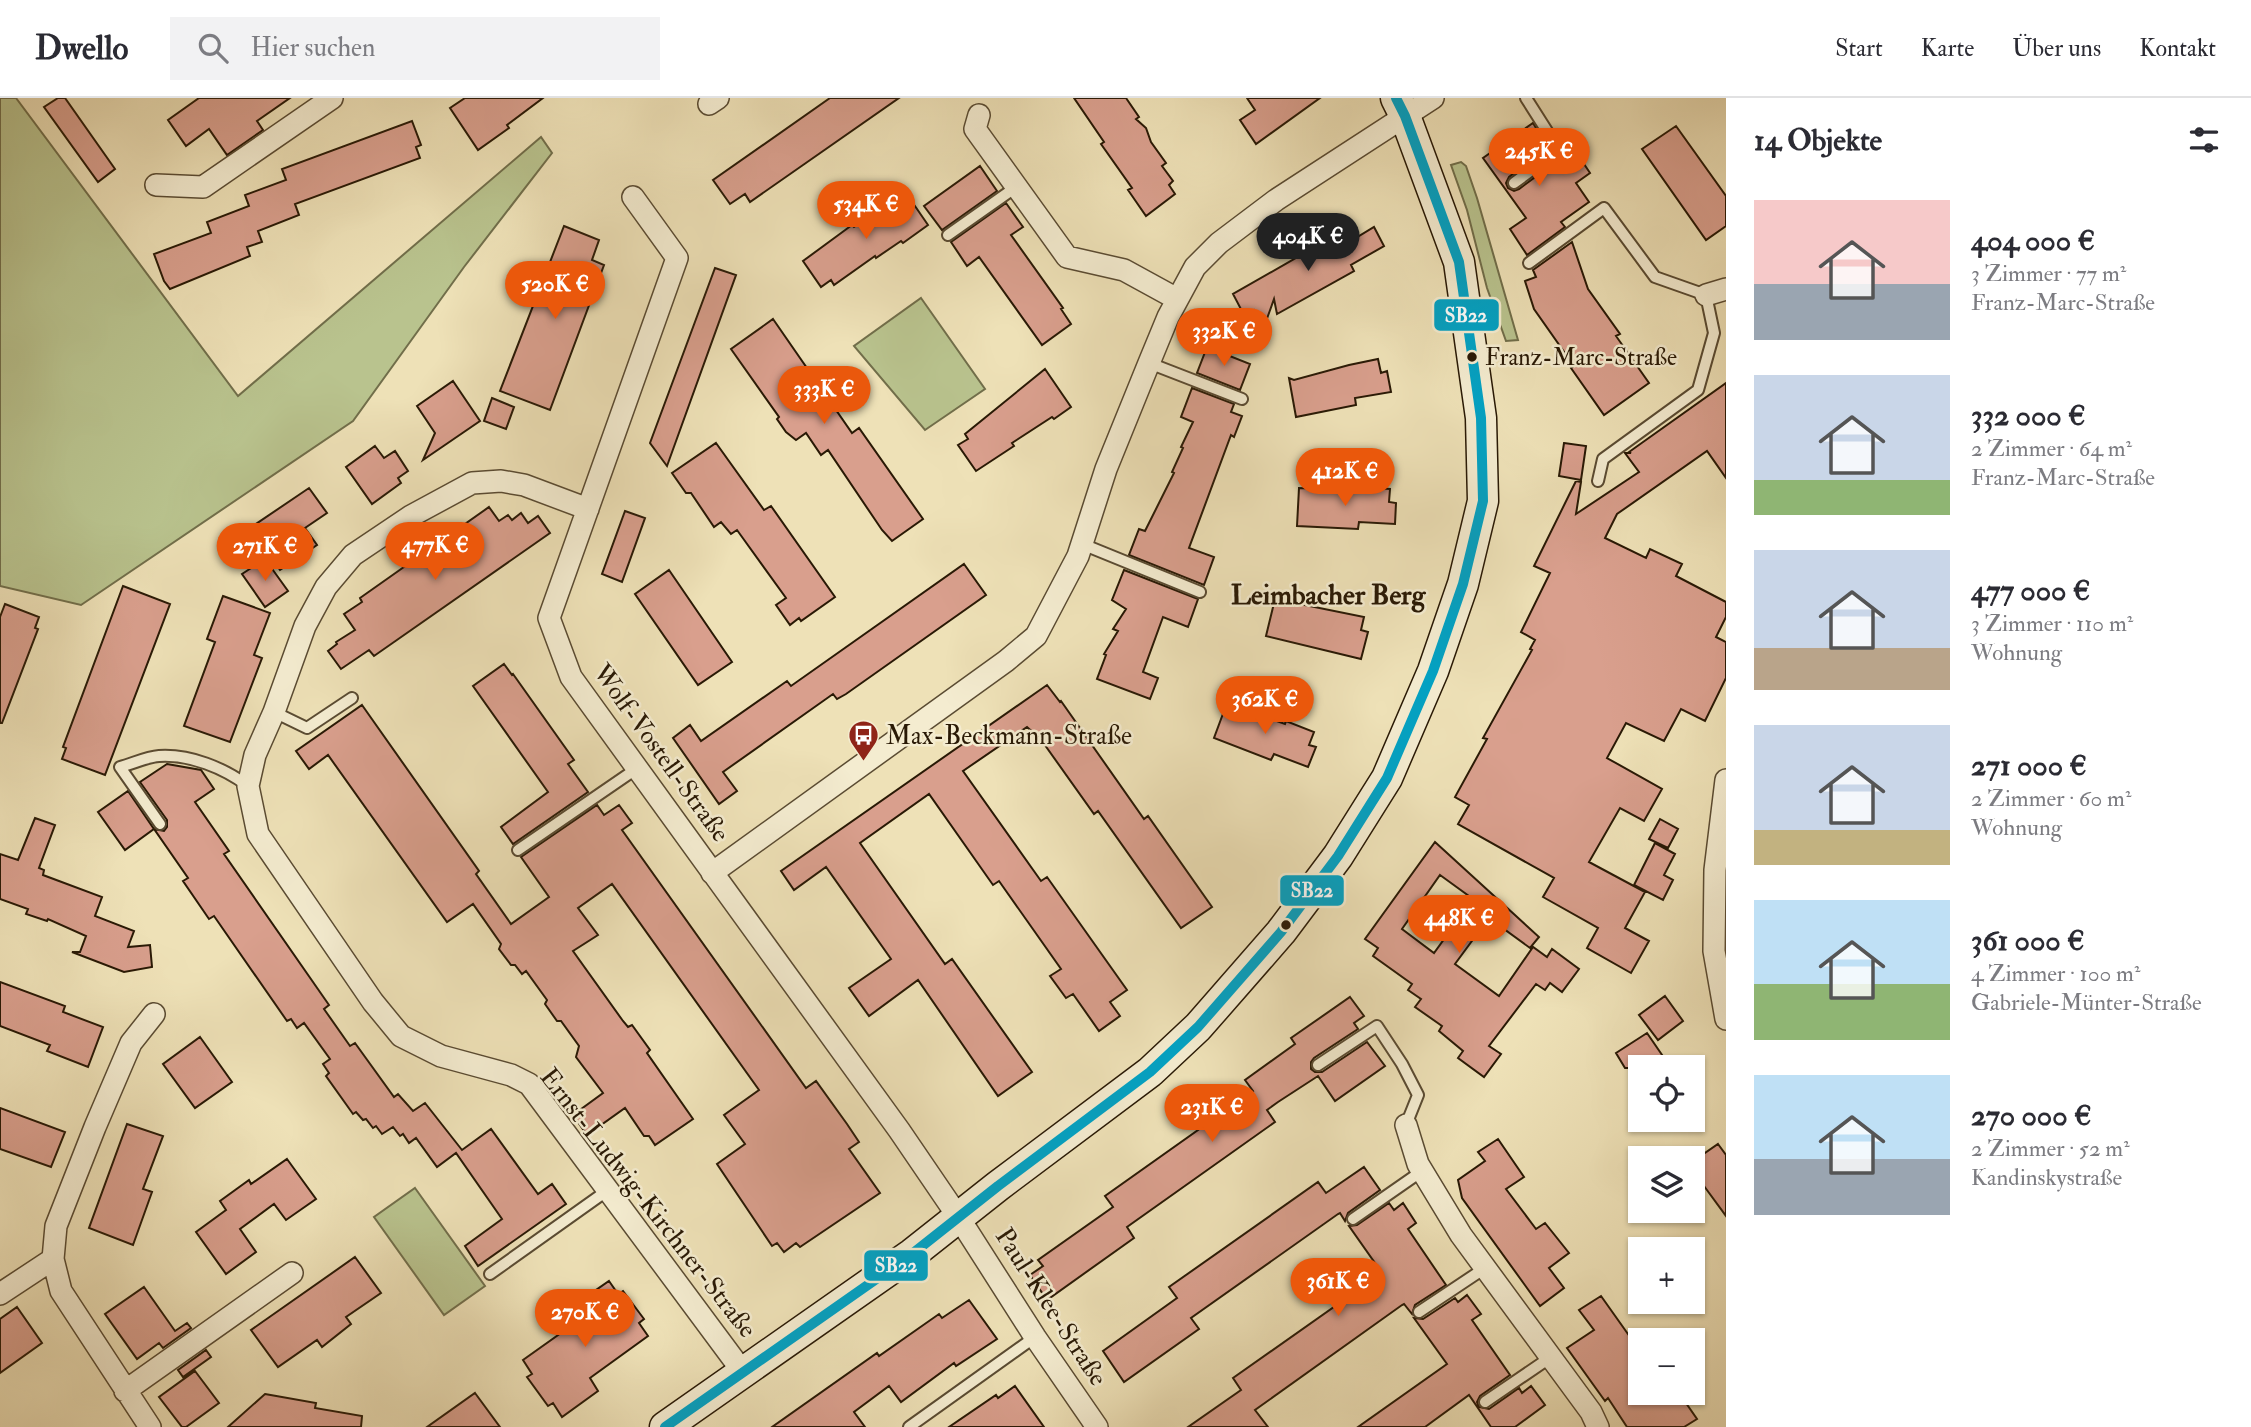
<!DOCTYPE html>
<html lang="de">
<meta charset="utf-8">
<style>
:root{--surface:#fff;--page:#f2f2f3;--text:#2b2b33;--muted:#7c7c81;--line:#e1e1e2;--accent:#ea580c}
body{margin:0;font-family:"IM FELL Double Pica",serif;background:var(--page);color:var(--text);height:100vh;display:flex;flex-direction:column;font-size:26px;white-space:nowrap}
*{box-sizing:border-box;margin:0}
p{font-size:23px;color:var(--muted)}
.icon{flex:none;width:38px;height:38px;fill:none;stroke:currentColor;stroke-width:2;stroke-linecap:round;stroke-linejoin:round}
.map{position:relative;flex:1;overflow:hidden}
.drawer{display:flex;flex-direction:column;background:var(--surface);width:525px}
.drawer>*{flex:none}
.buttons{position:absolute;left:1628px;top:957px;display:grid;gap:14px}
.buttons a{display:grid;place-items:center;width:77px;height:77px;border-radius:0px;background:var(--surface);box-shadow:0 2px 5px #0004;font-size:35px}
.price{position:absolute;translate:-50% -60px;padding:0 16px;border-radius:24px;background:var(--accent);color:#fff;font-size:23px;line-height:46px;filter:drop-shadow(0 2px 4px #0008)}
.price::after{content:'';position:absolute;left:50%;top:42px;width:21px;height:16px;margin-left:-10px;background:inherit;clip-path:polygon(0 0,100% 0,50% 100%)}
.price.on{background:#222;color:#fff}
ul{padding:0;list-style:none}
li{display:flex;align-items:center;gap:21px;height:175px;padding:0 28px}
li span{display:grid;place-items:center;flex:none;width:196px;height:140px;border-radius:0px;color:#555}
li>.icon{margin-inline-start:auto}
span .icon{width:84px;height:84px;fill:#fffc;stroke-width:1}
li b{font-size:30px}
h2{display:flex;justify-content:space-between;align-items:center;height:84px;padding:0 28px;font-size:30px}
header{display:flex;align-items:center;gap:42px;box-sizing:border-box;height:98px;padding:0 35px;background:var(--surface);border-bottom:2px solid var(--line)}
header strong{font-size:33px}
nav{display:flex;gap:38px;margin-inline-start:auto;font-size:24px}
.search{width:490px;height:63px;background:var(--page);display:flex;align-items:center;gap:18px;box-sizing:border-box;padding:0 24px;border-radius:0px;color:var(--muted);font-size:26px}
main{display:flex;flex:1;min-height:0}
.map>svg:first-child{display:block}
</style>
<header>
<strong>Dwello</strong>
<div class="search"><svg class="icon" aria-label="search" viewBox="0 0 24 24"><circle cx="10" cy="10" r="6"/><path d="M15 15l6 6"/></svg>Hier suchen</div>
<nav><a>Start</a><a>Karte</a><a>Über uns</a><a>Kontakt</a></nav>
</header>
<main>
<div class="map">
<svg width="1726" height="1329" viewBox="0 0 1726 1329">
<rect width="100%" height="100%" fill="#eee1b7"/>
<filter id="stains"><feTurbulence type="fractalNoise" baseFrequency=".00286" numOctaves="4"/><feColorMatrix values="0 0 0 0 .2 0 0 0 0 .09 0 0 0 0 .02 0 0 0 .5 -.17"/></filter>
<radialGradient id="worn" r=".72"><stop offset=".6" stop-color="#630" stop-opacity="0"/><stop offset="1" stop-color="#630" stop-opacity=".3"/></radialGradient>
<!-- green -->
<path fill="#b9c38e" stroke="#716e4a" stroke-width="2" d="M0 0H16L238 298 541 39 552 55 464 169 353 323 81 507 0 488Z
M1461 64 1466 68 1477 100 1518 242 1506 243 1487 190 1467 112 1451 67Z
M921 200 985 291 925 332 854 248Z
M415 1090 485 1188 444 1217 374 1119Z"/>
<!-- building -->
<path fill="#d99f8d" stroke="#291905" stroke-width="2" fill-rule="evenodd" d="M58 0H65L115 71 98 84 44 9Z
M199 0H290L257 23 263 32 227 57 209 31 186 48 168 22Z
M465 0H543L507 27 509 30 478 52 450 10Z
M830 0H899L750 104 745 96 730 106 713 82Z
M1074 0H1126L1139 19 1136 21 1146 30 1151 44 1166 65 1162 68 1173 83 1169 87 1175 96 1146 118 1128 92 1132 90 1101 46 1104 44Z
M1247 0H1320L1256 46 1240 22 1255 12Z
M412 23 421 47 416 49 420 60 295 106 299 117 258 133 262 144 247 149 250 158 170 191 164 183 154 156 211 135 207 124 249 108 245 97 286 82 282 71Z
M1533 25 1548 50 1509 79 1506 85 1508 90 1514 93 1519 91 1564 58 1568 63 1578 57 1590 75 1576 85 1589 104 1561 124 1565 129 1527 157 1510 131 1526 120 1483 60Z
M1676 28 1726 98V128L1706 142 1642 51Z
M980 68 997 93 942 132 924 108Z
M906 95 928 127 903 145 901 143 876 160 875 158 834 187 831 182 821 189 803 163 852 127 854 129 879 111 882 113Z
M1006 105 1023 129 1011 137 1063 210 1061 211 1071 226 1042 247 979 159 967 168 951 144Z
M564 128 599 142 592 162 604 167 550 312 500 293Z
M1347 128 1354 141 1374 129 1384 148 1351 167 1354 173 1277 216 1274 201 1264 229 1254 212 1244 217 1233 196 1322 145 1321 143Z
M1572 144 1588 191 1620 236 1616 238 1649 285 1604 317 1571 270 1574 268 1534 211 1525 183 1536 179 1533 172Z
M715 170 736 177 667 368 650 345Z
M773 221 852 335 859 330 923 421 892 443 882 432 828 352 821 357 806 335 796 342 786 334 777 321 779 319 731 251Z
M1207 249 1250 266 1240 292 1197 275Z
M1378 261 1381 275 1387 273 1391 294 1355 300 1356 307 1296 319 1289 280 1294 282 1349 267Z
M1045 271 1071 309 1054 321 1052 319 1012 345 1014 348 976 373 958 347 968 341 965 336Z
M453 283 480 323 423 362 435 335 417 308Z
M1726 285V380L1707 353 1617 416 1605 440 1646 460 1650 451 1682 466 1676 478 1726 504V519L1716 539 1726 544V580L1705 623 1681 611 1664 643 1626 625 1607 660 1662 691 1644 723 1620 710 1589 764 1645 794 1625 830 1649 843 1631 875 1587 850 1598 830 1543 799 1554 780 1458 726 1469 707 1455 699 1487 641 1483 640 1532 552 1530 551 1535 542 1521 534 1550 475 1534 468 1576 383 1581 384 1576 416 1639 374 1625 355H1631L1629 354Z
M1192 290 1234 306 1231 314 1242 318 1234 339 1231 337 1189 450 1214 459 1204 487 1129 457 1139 431 1145 433 1174 375 1172 374 1183 350 1181 349 1193 324 1181 319Z
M492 300 514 309 506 331 484 323Z
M716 345 764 412 771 408 835 499 801 523 799 520 790 527 776 507 786 500 737 432 731 436 721 424 714 429 691 395H686L672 375Z
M1564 345 1586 348 1581 382 1559 378Z
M375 348 384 360 395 353 408 373 398 380 401 385 372 406 346 369Z
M1360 389 1390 391 1389 404 1396 405 1395 426 1359 424 1358 431 1297 428 1299 390 1360 392Z
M309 390 327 415 305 430 317 447 280 472 250 430Z
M489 409 499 423 508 417 512 422 521 415 528 425 538 418 550 435 374 558 369 552 341 571 328 553 337 546 336 544 355 532 344 516 362 504 360 500Z
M625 413 645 420 622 484 602 476Z
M265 461 288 493 265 509 242 476Z
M964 466 986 497 846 596 837 601 833 596 723 674 737 693 719 706 673 640 690 627 701 643 787 583 791 588Z
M669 472 732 564 698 587 635 496Z
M1124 472 1198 501 1188 529 1163 519 1143 574 1158 580 1150 601 1097 581 1106 557 1104 556 1118 533 1113 531 1126 511 1112 502Z
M123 488 170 506 105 677 62 661 66 650 63 649Z
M223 498 270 515 254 557 262 560 230 644 184 628 215 544 207 541Z
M1275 501 1364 519 1361 532 1368 534 1361 561 1266 538Z
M5 506 39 519 35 530 38 531 2 625H0V519Z
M504 566 512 577 513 576 574 662 568 666 588 694 513 746 501 729 548 694 473 588Z
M1047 587 1060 604 1061 603 1144 721 1148 718 1212 809 1181 830 1098 713 1094 716 1037 636 1036 637 1027 629 963 673 1041 783 1047 779 1127 892 1110 904 1120 918 1099 933 1073 896 1066 900 1050 878 1061 871 999 783 993 787 929 696 860 745 945 866 952 861 1032 974 998 998 918 882 869 918 849 890 891 861 826 769 794 792 781 773Z
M1227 605 1285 626 1286 623 1314 634 1309 647 1316 649 1308 669 1274 656 1271 662 1214 640Z
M362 607 479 773 476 776 511 826 549 799 521 759 597 707 604 717 619 707 632 725 622 732 806 990 816 983 847 1026 859 1044 849 1051 880 1095 800 1149 796 1145 784 1154 777 1145 772 1148 717 1066 745 1046 724 1017 759 992 612 786 578 810 598 837 573 853 623 923 628 929 632 927 650 952 647 955 693 1021 655 1047 649 1038H644L625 1010 587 1037 573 1017 603 995 576 959 579 948 561 923H557L545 906 547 902 526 873 522 876 515 867H511L499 851 501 846 473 806 447 824 328 657 309 671 296 653Z
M167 666 201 672 214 691 195 704 229 753 224 756 329 907 324 911 350 948 355 945 394 999 398 996 413 1013 425 1005 462 1052 491 1031 538 1096 552 1086 566 1106 478 1168 465 1148 502 1121 456 1055 437 1069 416 1040 409 1045 403 1036 400 1038 393 1029 382 1036 376 1028 373 1030 366 1021 363 1022 356 1014 353 1016 326 978 329 975 323 966 330 961 304 925 297 930 291 921 287 923 214 818 209 821 183 783 188 780 154 731 125 752 98 714 128 693 154 731 164 733 167 729V722L140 684Z
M35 720 55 727 39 770 44 772 43 777 102 799 95 818 134 833 128 849 150 847 152 869 124 874 72 854H80L86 838 48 821 47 823 26 816 28 811 0 801V756L18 762Z
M1660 721 1678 731 1668 750 1649 741Z
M1435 744 1539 839 1530 850 1497 826 1491 835 1483 828 1455 866 1499 898 1533 849 1547 859 1552 851 1579 871 1562 894 1550 885 1545 892 1536 886 1489 948 1501 956 1484 979 1458 960 1463 953 1439 933 1442 928 1415 909 1421 901 1408 892 1412 886 1373 858 1378 850 1365 841ZM1440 777 1473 801 1434 855 1402 831Z
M1655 745 1675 756 1664 777 1673 782 1663 802 1634 787Z
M0 884 65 908 63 914 103 929 88 969 47 953 50 947 0 928Z
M1665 898 1683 923 1658 942 1639 917Z
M1350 899 1364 918 1354 925 1358 931 1314 960 1311 964V971L1315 974H1322L1367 944 1385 968 1335 1003 1318 978 1278 1004 1267 1012 1275 1024 1127 1129 1134 1140 1047 1202 1030 1177 1043 1168 1038 1162 1113 1109 1105 1098 1253 993 1245 982 1295 946 1291 940Z
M1647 935 1671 970H1625L1616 955Z
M200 939 232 984 195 1010 163 966Z
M0 1010 65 1034 51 1069 0 1051Z
M127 1026 163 1038 143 1091 152 1094 133 1147 89 1130Z
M1498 1041 1524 1079 1506 1091 1536 1131 1545 1125 1569 1155 1549 1170 1564 1190 1540 1208 1462 1100 1458 1082 1485 1063 1478 1054Z
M1718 1046 1726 1057V1118L1704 1088 1692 1096V1064Z
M287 1061 316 1101 286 1122 274 1106 240 1131 256 1154 226 1176 196 1134 226 1112 220 1103 249 1082 251 1086Z
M1364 1069 1380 1092 1348 1115 1345 1123 1340 1115 1338 1116 1191 1220 1199 1231 1124 1284 1103 1253 1177 1200 1169 1189 1318 1084 1326 1095Z
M1389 1105 1394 1112 1403 1105 1416 1125 1408 1131 1446 1187 1415 1207 1412 1216 1404 1206 1402 1207 1255 1312 1268 1329H1188L1241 1292 1233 1280 1382 1175 1349 1128 1357 1127Z
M355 1159 381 1195 346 1219 351 1226 322 1249 317 1242 278 1269 251 1232Z
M609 1183 618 1196 623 1193 644 1221 639 1225 648 1238 590 1280 598 1293 562 1319 553 1305 548 1308 527 1279 532 1276 523 1262 582 1220 573 1208Z
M144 1189 175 1233 187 1225 191 1230 163 1250 159 1245 137 1261 105 1216Z
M1467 1197 1481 1216 1472 1222 1510 1277 1480 1298 1477 1304 1479 1309 1489 1311 1519 1290 1522 1295 1531 1288 1545 1307 1515 1329H1491L1469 1297 1425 1329H1358L1447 1266 1414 1220 1423 1221 1455 1200 1458 1204Z
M1601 1198 1640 1253V1295H1679L1697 1321 1684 1329H1627L1608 1300 1605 1303 1567 1250 1594 1232 1579 1212Z
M969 1202 997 1241 956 1268 954 1265 901 1304 889 1288 854 1314 865 1329H772L877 1255 879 1258 939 1216 942 1220Z
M17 1209 42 1245 0 1275V1221Z
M206 1252 211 1259 183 1279 178 1272Z
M195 1273 219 1305 186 1329H182L159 1299Z
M1015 1288 1044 1329H949L996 1297 998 1300Z
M475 1295 500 1329H427Z
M265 1296 316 1305 315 1310 362 1318 361 1329H228Z"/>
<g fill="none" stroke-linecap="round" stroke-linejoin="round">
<defs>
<path id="lane" d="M1514 85 1559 52 1526 0
M948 137 1016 89
M1529 165 1604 110 1655 179 1706 197 1714 235 1698 292 1603 361 1598 383
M1149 265 1242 301
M1082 446 1200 494
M274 614 307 630 352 600
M160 726 120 669C132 666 146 659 159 658 190 656 224 670 248 688
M518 752 636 671
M1318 967 1377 928 1402 966 1418 997 1406 1027
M1353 1121 1422 1073
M490 1176 608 1092
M1419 1214 1485 1170
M1485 1304 1551 1259
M909 1329 1035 1239"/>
<path id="street" d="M709 6 718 0
M979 17 975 31 1067 159 1124 172 1177 201
M156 87 203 89 332 0
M633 99 677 160 549 520 571 579 899 1032 959 1120 1035 1239 1097 1329
M1706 197 1726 191
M588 411 524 387 501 383 472 385 411 418 353 457 326 489 305 528 274 614 255 657 248 688 258 736 373 904 401 938 441 958 511 977 529 986 743 1274
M1726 682 1715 772 1714 853 1726 921
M712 775 1006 563 1036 538 1078 458 1106 371 1149 265 1168 219 1195 169 1219 145 1276 102 1433 0
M1406 1027 1418 1066 1461 1137 1591 1314 1598 1329
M0 1196 53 1161
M125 1293 292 1175
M150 1329 61 1193 53 1161 56 1128 95 1029 131 945 154 916"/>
<path id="secondary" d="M665 1329 912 1156 998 1088 1150 974 1198 929 1281 834 1338 758 1387 680 1433 573 1463 486 1483 403 1481 320 1459 164 1405 18 1396 0"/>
</defs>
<!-- lane casing -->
<use href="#lane" stroke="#5a4b32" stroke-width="14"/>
<!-- street casing -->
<use href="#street" stroke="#5a4b32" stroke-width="24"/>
<!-- secondary casing -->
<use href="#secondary" stroke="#291905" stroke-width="33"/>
<!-- lane -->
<use href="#lane" stroke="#f4ecd0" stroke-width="10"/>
<!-- street -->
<use href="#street" stroke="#f4ecd0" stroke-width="21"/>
<!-- secondary -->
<use href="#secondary" stroke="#f4ecd0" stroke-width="30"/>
<defs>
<path id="bus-1" d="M665 1329 912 1156 998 1088 1150 974 1198 929 1281 834 1338 758 1387 680 1433 573 1463 486 1483 403 1481 320 1459 164 1405 18 1396 0"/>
</defs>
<!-- bus-1 casing -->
<use href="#bus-1" stroke="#f4ecd0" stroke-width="16"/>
<!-- bus-1 -->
<use href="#bus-1" stroke="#02a2c4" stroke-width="10"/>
</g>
<!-- icons -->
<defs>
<symbol id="bus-pin" viewBox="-11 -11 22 30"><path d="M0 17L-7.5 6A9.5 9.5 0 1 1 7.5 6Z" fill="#8f2418" stroke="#f4ecd0"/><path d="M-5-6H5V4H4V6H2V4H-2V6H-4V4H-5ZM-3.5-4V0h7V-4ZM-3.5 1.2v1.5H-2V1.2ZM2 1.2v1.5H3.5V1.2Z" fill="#fff"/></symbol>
</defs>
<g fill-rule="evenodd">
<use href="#bus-pin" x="846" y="620" width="35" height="47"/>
</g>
<!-- markers -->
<g fill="#291905" stroke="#f4ecd0" stroke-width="2.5">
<circle cx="1472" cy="259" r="6"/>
<circle cx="1286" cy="827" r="6"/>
</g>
<g text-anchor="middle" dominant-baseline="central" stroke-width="5" stroke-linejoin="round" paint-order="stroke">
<!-- bus labels -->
<g font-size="24" fill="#291905" stroke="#f4ecd0" text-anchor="start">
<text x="1485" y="259">Franz-Marc-Straße</text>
</g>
<!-- poi labels -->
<g font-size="26" fill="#291905" stroke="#f4ecd0" text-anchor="start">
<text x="886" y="638">Max-Beckmann-Straße</text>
</g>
<!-- street labels -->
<g font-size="26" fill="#291905" stroke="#f4ecd0">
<text transform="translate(661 655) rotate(54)">Wolf-Vostell-Straße</text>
<text transform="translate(648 1105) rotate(52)">Ernst-Ludwig-Kirchner-Straße</text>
<text transform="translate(1051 1209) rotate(57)">Paul-Klee-Straße</text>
</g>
<!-- neighbourhood labels -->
<g font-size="28" font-weight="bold" fill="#291905" stroke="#f4ecd0">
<text x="1328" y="497">Leimbacher Berg</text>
</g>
</g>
<g stroke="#f4ecd0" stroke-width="2.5">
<rect x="1433" y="200" width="67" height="34" rx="7" fill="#02a2c4"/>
<rect x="1279" y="776" width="66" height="33" rx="7" fill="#02a2c4"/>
<rect x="863" y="1151" width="66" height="33" rx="7" fill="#02a2c4"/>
</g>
<g font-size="19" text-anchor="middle" font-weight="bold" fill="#fff">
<text x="1466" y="224">SB22</text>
<text x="1312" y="799">SB22</text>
<text x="896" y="1174">SB22</text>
</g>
<rect width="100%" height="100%" filter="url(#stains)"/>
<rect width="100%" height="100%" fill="url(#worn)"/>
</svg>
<div class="buttons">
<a><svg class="icon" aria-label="locate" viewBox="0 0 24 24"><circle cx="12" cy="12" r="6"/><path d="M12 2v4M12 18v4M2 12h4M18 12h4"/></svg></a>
<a><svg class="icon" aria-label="layers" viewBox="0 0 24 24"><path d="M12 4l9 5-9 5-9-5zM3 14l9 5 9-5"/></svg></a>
<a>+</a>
<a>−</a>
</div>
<b class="price" style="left:1539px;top:90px">245K €</b>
<b class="price" style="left:866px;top:143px">534K €</b>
<b class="price on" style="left:1308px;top:175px">404K €</b>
<b class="price" style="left:555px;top:223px">520K €</b>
<b class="price" style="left:1224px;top:270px">332K €</b>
<b class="price" style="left:824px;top:328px">333K €</b>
<b class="price" style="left:1345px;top:410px">412K €</b>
<b class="price" style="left:435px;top:484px">477K €</b>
<b class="price" style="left:265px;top:485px">271K €</b>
<b class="price" style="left:1265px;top:638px">362K €</b>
<b class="price" style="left:1459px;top:857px">448K €</b>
<b class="price" style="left:1212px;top:1046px">231K €</b>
<b class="price" style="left:1338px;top:1220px">361K €</b>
<b class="price" style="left:585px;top:1251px">270K €</b>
</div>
<section class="drawer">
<h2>14 Objekte<svg class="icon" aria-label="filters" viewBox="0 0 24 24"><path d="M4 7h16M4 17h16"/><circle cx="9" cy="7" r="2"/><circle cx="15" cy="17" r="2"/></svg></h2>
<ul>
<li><span style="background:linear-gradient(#f6c9c9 60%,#9aa5b1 0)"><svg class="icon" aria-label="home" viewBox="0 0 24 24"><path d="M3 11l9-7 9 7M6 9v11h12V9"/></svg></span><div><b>404 000 €</b><p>3 Zimmer · 77 m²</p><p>Franz-Marc-Straße</p></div></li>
<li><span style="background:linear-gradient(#c9d6e8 75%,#8fb573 0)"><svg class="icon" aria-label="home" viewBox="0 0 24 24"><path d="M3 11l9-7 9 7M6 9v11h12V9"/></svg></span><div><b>332 000 €</b><p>2 Zimmer · 64 m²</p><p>Franz-Marc-Straße</p></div></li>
<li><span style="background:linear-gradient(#c9d6e8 70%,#b9a48a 0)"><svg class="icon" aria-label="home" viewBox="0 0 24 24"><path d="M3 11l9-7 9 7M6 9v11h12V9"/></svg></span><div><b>477 000 €</b><p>3 Zimmer · 110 m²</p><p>Wohnung</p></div></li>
<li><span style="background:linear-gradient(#c9d6e8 75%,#c2b280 0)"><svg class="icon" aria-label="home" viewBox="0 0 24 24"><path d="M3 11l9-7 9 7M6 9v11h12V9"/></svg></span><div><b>271 000 €</b><p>2 Zimmer · 60 m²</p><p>Wohnung</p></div></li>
<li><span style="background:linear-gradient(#bfe0f5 60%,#8fb573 0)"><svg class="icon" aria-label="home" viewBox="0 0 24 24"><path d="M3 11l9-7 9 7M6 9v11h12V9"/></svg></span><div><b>361 000 €</b><p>4 Zimmer · 100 m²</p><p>Gabriele-Münter-Straße</p></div></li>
<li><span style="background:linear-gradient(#bfe0f5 60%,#9aa5b1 0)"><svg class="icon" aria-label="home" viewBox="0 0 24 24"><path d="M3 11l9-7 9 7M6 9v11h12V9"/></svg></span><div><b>270 000 €</b><p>2 Zimmer · 52 m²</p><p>Kandinskystraße</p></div></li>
</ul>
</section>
</main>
